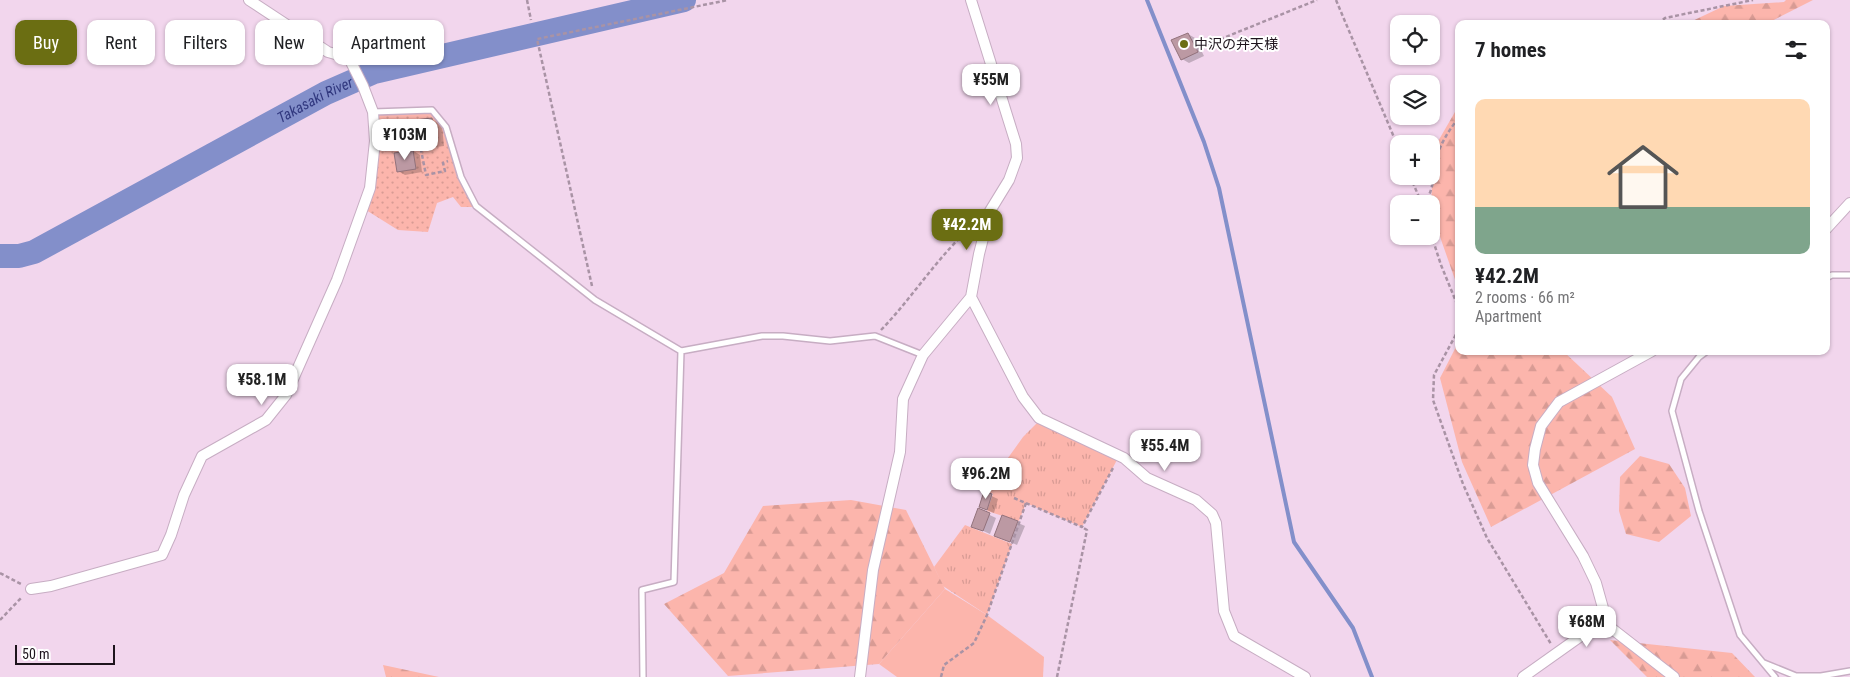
<!DOCTYPE html>
<meta charset="utf-8">
<style>
:root{--surface:#fff;--page:#f2f2f2;--text:#202124;--muted:#757577;--line:#e0e0e0;--accent:#6b6e12}
body{margin:0;font-family:"Roboto Condensed","Noto Sans JP",sans-serif;background:var(--page);color:var(--text);height:100vh;display:flex;flex-direction:column;font-size:19px;white-space:nowrap}
*{box-sizing:border-box;margin:0}
p{font-size:16px;color:var(--muted)}
.icon{flex:none;width:28px;height:28px;fill:none;stroke:currentColor;stroke-width:2;stroke-linecap:round;stroke-linejoin:round}
.map{position:relative;flex:1;overflow:hidden}
.panel{position:absolute;left:1455px;top:20px;width:375px;height:335px;display:flex;flex-direction:column;background:var(--surface);border-radius:10px;box-shadow:0 1px 4px #0004}
.panel>*{flex:none}
.hud{position:absolute;left:15px;top:20px;width:475px;height:45px;display:flex;gap:10px}
.fabs{position:absolute;left:1390px;top:15px;display:grid;gap:10px}
.fabs a{display:grid;place-items:center;width:50px;height:50px;border-radius:10px;background:var(--surface);box-shadow:0 1px 4px #0004;font-size:25px}
.scale{position:absolute;left:15px;bottom:12px;width:100px;box-sizing:border-box;padding-left:5px;border:2px solid #1e141d;border-top:0;font-size:14px;line-height:18px;white-space:nowrap;color:#1e141d;-webkit-text-stroke:4px #fff;paint-order:stroke}
.price{position:absolute;translate:-50% -42px;padding:0 11px;border-radius:10px;background:#fff;color:#222;font-size:16px;line-height:32px;filter:drop-shadow(0 1px 2px #0008)}
.price::after{content:'';position:absolute;left:50%;top:30px;width:15px;height:11px;margin-left:-8px;background:inherit;clip-path:polygon(0 0,100% 0,50% 100%)}
.price.active{background:var(--accent);color:#fff}
ul{padding:0;list-style:none}
li{display:grid;align-content:center;gap:10px;height:265px;padding:0 20px}
li+li{border-top:1px solid var(--line)}
li span{display:grid;place-items:center;height:155px;border-radius:10px;color:#555}
li>.icon{margin-inline-start:auto}
span .icon{width:90px;height:90px;fill:#fffc;stroke-width:1}
li b{font-size:21px}
h2{display:flex;justify-content:space-between;align-items:center;height:60px;padding:0 20px;font-size:21px}
.pill{padding:0 18px;border-radius:10px;background:var(--surface);box-shadow:0 1px 4px #0004;font-size:18px;line-height:45px}
.pill.active{background:var(--accent);color:#fff}
.map>svg:first-child{display:block}
</style>
<div class="map">
<svg width="1850" height="677" viewBox="0 0 1850 677">
<defs>
<pattern id="grass-tufts" width="24" height="20" patternUnits="userSpaceOnUse" patternTransform="scale(1.25)"><rect width="24" height="20" fill="#fcb5ac"/><path d="M3 7l-1-3M5 7V3M7 7l1-3M15 17l-1-3M17 17v-4M19 17l1-3" fill="none" stroke="#d89b94"/></pattern>
<pattern id="forest-firs" width="22" height="20" patternUnits="userSpaceOnUse" patternTransform="scale(1.25)"><rect width="22" height="20" fill="#fcb5ac"/><path d="M5 1l3.5 6h-7zM16 11l3.5 6h-7z" fill="#d89b94"/></pattern>
<pattern id="park-dots" width="8" height="8" patternUnits="userSpaceOnUse" patternTransform="scale(1.25)"><rect width="8" height="8" fill="#fcb5ac"/><path d="M2 2h.1M6 6h.1" fill="none" stroke="#d89b94" stroke-width="1.8" stroke-linecap="round"/></pattern>
</defs>
<rect width="100%" height="100%" fill="#f2d6ed"/>
<!-- grass -->
<path fill="url(#grass-tufts)" d="M1039 421 1119 456 1082 527 1026 503 1019 521 987 511 993 494 985 490 1023 437Z
M965 525 1012 544 987 615 943 586 934 567Z"/>
<!-- forest -->
<path fill="url(#forest-firs)" d="M1786 0H1813L1766 24H1686L1724 6 1784 2Z
M1459 105V291L1431 211 1433 150Z
M1459 341V351H1563L1612 397 1635 449 1491 527 1462 462 1440 378Z
M1640 456 1669 464 1685 488 1691 516 1659 542 1626 534 1619 511 1620 477Z
M851 500 906 510 945 589 879 664 728 676 664 604 724 573 763 506Z
M1610 640 1732 653 1755 677H1647Z
M383 665 439 677H386Z"/>
<!-- park -->
<path fill="url(#park-dots)" d="M431 112 443 127 458 176 474 207H461L453 197 437 203 428 232 398 230 366 210 375 114Z"/>
<!-- pitch -->
<path fill="#fcb5ac" d="M945 589 987 615 1044 657 1043 677H897L879 664Z"/>
<!-- shadow -->
<path fill="#0003" d="M1188 34 1195 38 1204 56 1189 63 1182 59Z
M431 119 442 125 444 146 412 150 420 155 422 172 405 175 398 171 404 152 392 145Z
M985 493 998 499 994 513 980 507Z
M979 510 996 518 990 534 972 526Z
M1002 516 1025 526 1017 545 995 535Z"/>
<g fill="none" stroke-linecap="round" stroke-linejoin="round">
<!-- stream -->
<path stroke="#838fca" stroke-width="4" d="M1147 0 1204 142 1219 188 1294 542 1353 628 1372 677"/>
<!-- river -->
<path stroke="#838fca" stroke-width="24" id="s1" d="M0 256H19L34 252 326 93 374 72 684 0"/>
</g>
<!-- building -->
<path fill="#bc99a3" stroke="#92727b" d="M1188 33 1198 52 1181 60 1171 40Z
M432 118 434 141 391 146 388 123Z
M413 150 416 169 397 172 394 153Z
M984 491 992 494 987 510 979 507Z
M978 508 990 513 983 531 971 527Z
M1002 515 1018 521 1010 542 994 536Z"/>
<g fill="none" stroke-linecap="round" stroke-linejoin="round">
<defs>
<path id="lane" d="M373 112 432 110 446 127 461 177 476 206 595 300 681 351 762 336H783L830 341 875 336 923 355
M1826 278 1832 275H1850
M1707 351 1699 357 1681 379 1672 411 1699 511 1740 635 1775 677
M1764 663 1796 676H1821L1850 671
M643 677 642 590 674 582 681 351"/>
<path id="street" d="M1826 229 1850 203
M971 297 1023 397 1039 418 1124 458 1147 478 1196 500 1212 514 1216 523 1224 611 1234 636 1305 677
M31 589 51 586 162 555 171 535 184 495 202 456 266 420 286 395 337 280 370 188 375 141 373 112 363 86 349 58 328 52 249 0
M1602 621 1603 608 1596 583 1583 556 1538 483 1533 465 1535 449 1541 426 1559 402 1652 351
M1602 621 1674 677
M860 677 873 570 900 452 903 399 923 355 971 297 979 254 990 211 1009 180 1017 158 1016 144 971 0
M1523 677 1602 621"/>
</defs>
<!-- lane casing -->
<use href="#lane" stroke="#c7adc3" stroke-width="8"/>
<!-- street casing -->
<use href="#street" stroke="#c7adc3" stroke-width="12"/>
<!-- path -->
<path stroke="#a993a5" stroke-width="2.5" stroke-dasharray="4 2.5" stroke-linecap="butt" d="M527 0 531 20
M1336 0 1399 149
M1658 24 1665 18 1753 0
M1196 49 1317 0
M385 150 420 145 426 175 445 171 443 163 448 161
M1410 176 1422 204
M1422 204C1436 192 1432 172 1437 156 1441 143 1450 128 1459 118
M1431 234 1441 265 1457 304 1459 312
M592 286 537 39 728 0
M1459 329 1434 375 1433 400 1463 484 1487 538 1551 644
M881 330C914 296 939 254 975 224
M1014 498 1082 527 1114 466
M0 573 21 584
M0 620 22 597
M941 677 944 665 974 643 987 615 1026 503
M1057 677 1087 530 1082 527"/>
<!-- lane -->
<use href="#lane" stroke="#fff" stroke-width="5"/>
<!-- street -->
<use href="#street" stroke="#fff" stroke-width="10"/>
</g>
<!-- markers -->
<circle fill="#6b6e12" stroke="#fff" stroke-width="2" cx="1184" cy="44" r="5"/>
<g text-anchor="middle" dominant-baseline="central" stroke-width="4" stroke-linejoin="round" paint-order="stroke">
<!-- poi labels -->
<g font-size="14" fill="#1e141d" stroke="#fff" text-anchor="start">
<text x="1194" y="44">中沢の弁天様</text>
</g>
<!-- water labels -->
<g font-size="15" font-style="italic" fill="#31387f" stroke="#fff">
<text stroke="none"><textPath href="#s1" startOffset="354">Takasaki River</textPath></text>
</g>
</g>
</svg>
<div class="fabs">
<a><svg class="icon" aria-label="locate" viewBox="0 0 24 24"><circle cx="12" cy="12" r="6"/><path d="M12 2v4M12 18v4M2 12h4M18 12h4"/></svg></a>
<a><svg class="icon" aria-label="layers" viewBox="0 0 24 24"><path d="M12 4l9 5-9 5-9-5zM3 14l9 5 9-5"/></svg></a>
<a>+</a>
<a>−</a>
</div>
<div class="scale">50 m</div>
<b class="price" style="left:991px;top:106px">¥55M</b>
<b class="price" style="left:405px;top:161px">¥103M</b>
<b class="price active" style="left:967px;top:251px">¥42.2M</b>
<b class="price" style="left:262px;top:406px">¥58.1M</b>
<b class="price" style="left:1165px;top:472px">¥55.4M</b>
<b class="price" style="left:986px;top:500px">¥96.2M</b>
<b class="price" style="left:1587px;top:648px">¥68M</b>
<div class="hud">
<a class="pill active">Buy</a>
<a class="pill">Rent</a>
<a class="pill">Filters</a>
<a class="pill">New</a>
<a class="pill">Apartment</a>
</div>
<section class="panel">
<h2>7 homes<svg class="icon" aria-label="filters" viewBox="0 0 24 24"><path d="M4 7h16M4 17h16"/><circle cx="9" cy="7" r="2"/><circle cx="15" cy="17" r="2"/></svg></h2>
<ul>
<li><span style="background:linear-gradient(#ffd9b3 70%,#7fa58c 0)"><svg class="icon" aria-label="home" viewBox="0 0 24 24"><path d="M3 11l9-7 9 7M6 9v11h12V9"/></svg></span><div><b>¥42.2M</b><p>2 rooms · 66 m²</p><p>Apartment</p></div></li>
</ul>
</section>
</div>
